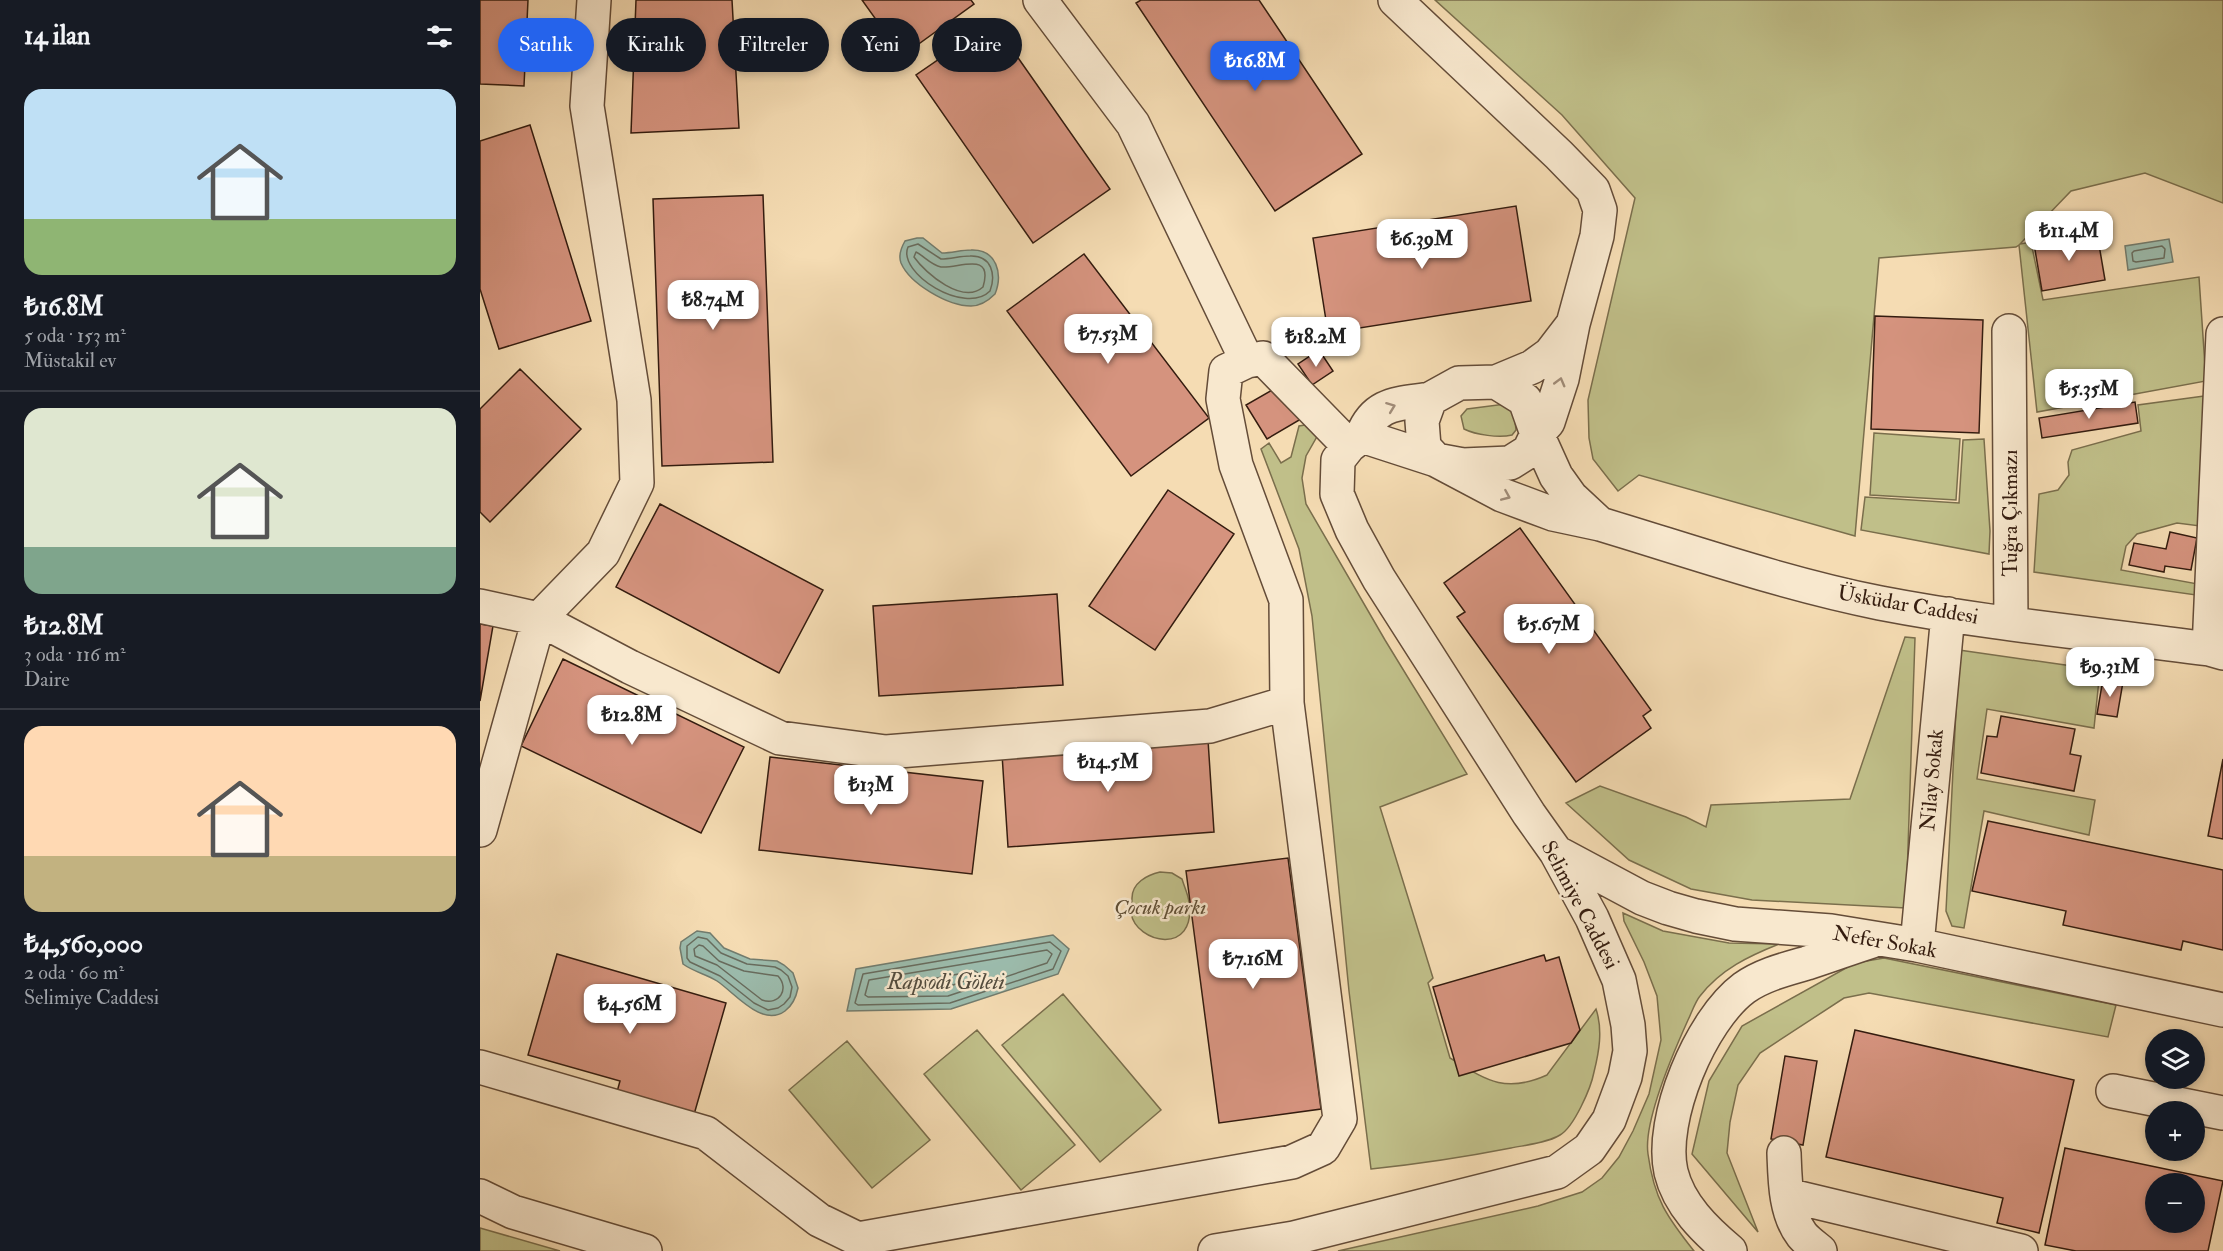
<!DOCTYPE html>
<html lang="tr">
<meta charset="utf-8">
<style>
:root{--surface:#171b24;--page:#242831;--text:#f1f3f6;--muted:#9ea1a6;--line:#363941;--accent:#2563eb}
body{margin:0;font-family:"IM FELL Double Pica",serif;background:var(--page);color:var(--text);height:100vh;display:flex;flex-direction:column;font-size:22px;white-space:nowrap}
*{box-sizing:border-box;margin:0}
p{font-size:20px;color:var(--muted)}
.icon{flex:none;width:33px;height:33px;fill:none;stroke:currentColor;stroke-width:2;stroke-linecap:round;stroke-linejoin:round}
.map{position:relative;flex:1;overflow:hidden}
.side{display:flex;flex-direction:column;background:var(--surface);width:480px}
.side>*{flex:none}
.top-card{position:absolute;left:18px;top:18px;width:570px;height:54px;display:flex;gap:12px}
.tools{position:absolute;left:1665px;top:1029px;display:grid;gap:12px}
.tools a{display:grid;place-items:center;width:60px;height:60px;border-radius:50%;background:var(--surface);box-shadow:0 3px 9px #0003;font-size:30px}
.price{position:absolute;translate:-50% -51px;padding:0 14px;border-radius:12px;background:#fff;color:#222;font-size:20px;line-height:39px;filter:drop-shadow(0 2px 3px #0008)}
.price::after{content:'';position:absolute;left:50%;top:36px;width:18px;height:14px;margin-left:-9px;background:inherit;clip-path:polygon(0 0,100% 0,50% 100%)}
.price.current{background:var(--accent);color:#fff}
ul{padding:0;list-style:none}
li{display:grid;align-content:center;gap:12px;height:318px;padding:0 24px}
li+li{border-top:2px solid var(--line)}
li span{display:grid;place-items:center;height:186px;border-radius:18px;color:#555}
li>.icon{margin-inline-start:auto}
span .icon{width:108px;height:108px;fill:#fffc;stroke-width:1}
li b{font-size:26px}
h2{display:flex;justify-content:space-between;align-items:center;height:72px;padding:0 24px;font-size:26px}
.tag{padding:0 21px;border-radius:27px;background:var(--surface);box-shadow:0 3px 9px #0003;font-size:21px;line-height:54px}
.tag.current{background:var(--accent);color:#fff}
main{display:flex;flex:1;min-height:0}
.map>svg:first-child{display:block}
</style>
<main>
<section class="side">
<h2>14 ilan<svg class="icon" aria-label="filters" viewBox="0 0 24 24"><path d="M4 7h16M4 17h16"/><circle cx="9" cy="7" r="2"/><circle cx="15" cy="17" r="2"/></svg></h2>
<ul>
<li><span style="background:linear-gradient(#bfe0f5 70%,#8fb573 0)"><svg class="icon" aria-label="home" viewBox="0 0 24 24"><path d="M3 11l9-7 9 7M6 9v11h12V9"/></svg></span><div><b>₺16.8M</b><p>5 oda · 153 m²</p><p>Müstakil ev</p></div></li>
<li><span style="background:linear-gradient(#dfe7d0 75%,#7fa58c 0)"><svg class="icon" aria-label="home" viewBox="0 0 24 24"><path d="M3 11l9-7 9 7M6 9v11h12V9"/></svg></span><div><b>₺12.8M</b><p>3 oda · 116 m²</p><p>Daire</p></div></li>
<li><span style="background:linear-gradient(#ffd9b3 70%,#c2b280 0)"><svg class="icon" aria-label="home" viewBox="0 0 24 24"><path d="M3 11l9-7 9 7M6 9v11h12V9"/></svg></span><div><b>₺4,560,000</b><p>2 oda · 60 m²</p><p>Selimiye Caddesi</p></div></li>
</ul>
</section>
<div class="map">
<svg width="1743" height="1251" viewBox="0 0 1743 1251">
<rect width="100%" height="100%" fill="#f5dcb3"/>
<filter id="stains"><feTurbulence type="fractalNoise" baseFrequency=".00333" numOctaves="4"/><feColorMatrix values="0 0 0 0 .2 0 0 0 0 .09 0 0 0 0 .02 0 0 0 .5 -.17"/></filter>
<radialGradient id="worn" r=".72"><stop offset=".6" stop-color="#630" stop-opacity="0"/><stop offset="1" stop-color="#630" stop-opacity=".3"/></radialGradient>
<!-- green -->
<path fill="#c0bf89" stroke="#7a6e4c" stroke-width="1.5" d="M955 0H1743V203L1665 173 1591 191 1540 244 1551 242 1563 300 1719 277 1726 381 1557 412 1539 245 1536 247 1399 258 1375 536 1159 475 1138 491 1113 459 1109 438 1108 400 1155 198 1082 115Z
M1724 396 1727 398 1720 526 1697 523 1657 534 1646 546 1641 570 1718 584 1716 595 1554 572 1559 494 1578 490 1589 475 1588 462 1592 450 1661 431 1658 405Z
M1033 403 1036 430 1032 435C1019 438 996 435 984 429L981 416 987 409Z
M825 425 839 433 826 456 822 478 826 504 905 640 987 774 900 807 953 978 948 983 970 1058C1006 1080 1025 1094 1067 1075L1116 1009C1123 1030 1119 1052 1114 1072 1111 1088 1094 1127 1080 1135 1067 1143 1046 1145 1031 1148 985 1157 939 1164 891 1169L869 991 832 616 819 549 781 449 789 443 801 463 811 457 819 426Z
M1394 433 1480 439 1476 500 1390 495Z
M1504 439 1510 531 1509 554 1381 530 1385 497 1479 503 1483 440Z
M1425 637 1435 638 1426 908 1272 900 1211 889 1149 860 1086 803 1120 786 1206 817 1226 827 1231 805 1370 799Z
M1479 650 1620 670 1614 728 1507 709 1497 779 1615 800 1609 835 1504 811 1484 928 1472 926 1466 911Z
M680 872 692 873 702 879C704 886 708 894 709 902 717 956 656 944 651 913 651 908 652 903 652 898 652 883 667 875 680 872Z
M1143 913 1183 931 1249 943 1299 944C1269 956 1241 969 1220 996 1215 1002 1212 1012 1208 1020 1194 1051 1163 1121 1168 1154 1174 1199 1187 1217 1214 1251H858L1058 1206 1102 1192 1122 1178 1139 1157 1153 1131 1169 1094 1181 1040 1177 996 1164 962 1144 921Z
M1404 958 1636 1005 1628 1037 1389 993 1364 998 1280 1053 1258 1085 1250 1122 1247 1153 1278 1232 1212 1154 1229 1081 1262 1026 1375 963Z
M583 994 681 1110 620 1162 522 1045Z
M497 1030 595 1145 541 1190 444 1074Z
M367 1041 450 1140 392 1188 309 1090Z
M0 1228 80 1251H0Z"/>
<!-- water -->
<path fill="#9cbcad" stroke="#727c6e" stroke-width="1.5" d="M437 238H443L462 253C472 253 481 250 491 250 517 249 523 274 515 294 508 301 501 306 491 306 468 306 430 284 421 263 418 255 421 248 425 241Z
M1689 239 1693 262 1648 270 1645 246Z
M217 931 230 933 244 948 270 959 297 961 304 965 313 973 318 988C316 998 313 1005 305 1011 282 1028 255 993 237 981 226 974 214 972 203 964L200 948 201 942Z
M573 935 589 949 578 974 471 1009 367 1011 376 969Z"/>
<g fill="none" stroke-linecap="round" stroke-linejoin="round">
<!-- shore -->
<path stroke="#686c5e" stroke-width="1.5" d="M438 244 461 259C471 259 480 256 490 256 512 255 516 275 510 291 485 316 417 273 428 247Z
M1682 246 1685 249 1684 258 1656 262 1653 261 1652 253 1654 251Z
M436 252C444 256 451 265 461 267 478 269 514 250 503 287 483 305 446 274 434 257Z
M218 937 227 939 241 953 267 964 295 967 301 970 308 976 312 987 310 997 304 1004 298 1008 288 1010 274 1003 240 976 210 962 207 958V946Z
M570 942 581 951 573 969 470 1003 378 1005 375 1003 383 974Z
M219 945 223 946 239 961 264 971 298 976C310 989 299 1006 282 1000L237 965 215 956 214 949Z
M567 950 572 954 567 963 468 996 388 997 385 995 389 980Z
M495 971 498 973 497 977 467 987H436L433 985 435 982Z"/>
</g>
<!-- building -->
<path fill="#d5937e" stroke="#341c0f" stroke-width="1.5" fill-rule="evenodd" d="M0 0H48L44 86 0 84Z
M156 0H252L259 128 151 133Z
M382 0H491L494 4 422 56Z
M661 0H779L882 154 795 211 656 3Z
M513 22 630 189 553 243 436 75Z
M50 125 111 321 19 349 0 289V141Z
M283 195 293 462 182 466 173 199Z
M1036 206 1051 301 848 333 833 238Z
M1617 233 1625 280 1562 291 1554 244Z
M604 254 729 418 651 476 527 311Z
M1395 316 1503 320 1499 433 1391 429Z
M839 350 853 371 832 385 818 364Z
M40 369 101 429 10 522 0 512V409Z
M801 385 821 419 787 439 766 405Z
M1655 402 1658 423 1562 438 1559 418Z
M688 490 754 534 675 650 609 606Z
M180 504 343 590 299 673 136 587Z
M1040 528 1171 710 1163 716 1171 728 1096 782 977 617 985 612 964 583Z
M1690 532 1717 538 1711 570 1685 566 1684 572 1649 565 1654 543 1686 549Z
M577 594 583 685 399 696 393 606Z
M0 624 13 626 0 701Z
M83 659 264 747 221 833 41 746Z
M1623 679 1643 682 1637 717 1617 714Z
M1521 716 1595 729 1590 754 1601 756 1594 791 1501 773 1507 736 1517 737Z
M728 740 734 832 528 847 522 754Z
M290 757 503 781 492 874 279 850Z
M1743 759V839L1728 836Z
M1508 821 1743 870V950L1703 941 1701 950 1583 925 1586 911 1492 891Z
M808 858 841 1109 739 1123 706 871Z
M77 954 246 1003 211 1125 134 1103 140 1081 48 1055Z
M1064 955 1066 961 1079 957 1100 1030 1091 1043 979 1076 953 987Z
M1375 1030 1594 1080 1559 1233 1517 1223 1523 1198 1346 1157Z
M1305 1056 1337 1061 1323 1145 1291 1139Z
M1585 1148 1743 1181 1728 1251H1596L1565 1245ZM1676 1184H1714V1222H1676Z"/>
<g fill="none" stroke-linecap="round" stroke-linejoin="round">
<defs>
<path id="minor" d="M560 0 653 124 767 361
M915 0 1079 155 1113 190 1120 210 1117 236 1093 324
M1529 331 1531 623
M950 399C918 404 895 402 882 436L956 460 983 465 1030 463 1049 451 1057 434 1068 422 1082 379 1093 324 1070 354 1052 367 1016 382 979 383 950 399 942 421 944 447 956 460 1022 495 1073 514 1120 524 1091 497 1076 476 1057 434 1045 400 1016 382
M1120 524C1213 552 1305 584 1400 603 1509 624 1619 634 1729 649L1743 653
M0 606 59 619 150 667 300 738 406 752 730 726 807 703 860 1119 843 1148 812 1162 378 1239 339 1220 226 1133 0 1067
M1729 649 1743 334
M807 703 806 600 756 465 743 399 746 371 767 361 783 358 869 446
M0 830 59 619 123 553 157 483 154 400 107 106 114 0
M1076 852 1162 898 1188 908 1216 916 1255 924 1351 931 1437 945 1743 1010
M1437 945 1468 614
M1633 1091 1743 1113
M1304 1153C1305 1180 1305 1213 1322 1235 1327 1241 1334 1246 1340 1251
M1307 1195 1541 1251
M0 1196 33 1212 165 1251
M735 1251 814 1238 1077 1172 1109 1149 1129 1120 1145 1077 1150 1051 1148 1025 1139 980 1112 918 1076 852 1049 814 899 579 872 530 857 494 858 460 869 446 882 436
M1250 1251C1225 1230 1199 1205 1191 1172 1179 1119 1221 1020 1264 988 1282 975 1306 969 1327 963 1349 956 1370 948 1392 941"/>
</defs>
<!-- minor casing -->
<use href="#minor" stroke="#644c38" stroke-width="36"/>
<!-- minor -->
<use href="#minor" stroke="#f8e8ce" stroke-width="33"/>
</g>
<!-- one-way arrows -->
<defs><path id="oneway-chevron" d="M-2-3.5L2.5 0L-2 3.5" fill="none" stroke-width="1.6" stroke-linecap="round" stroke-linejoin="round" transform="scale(1.5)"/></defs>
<g stroke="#a08c78">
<use href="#oneway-chevron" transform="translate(1080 382) rotate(-75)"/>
<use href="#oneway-chevron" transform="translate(911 407) rotate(-21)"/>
<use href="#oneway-chevron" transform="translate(1026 496) rotate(23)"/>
</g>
<g text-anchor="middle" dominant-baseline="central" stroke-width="5" stroke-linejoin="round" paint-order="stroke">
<!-- street labels -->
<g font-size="21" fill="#341c0f" stroke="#f8e8ce">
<text transform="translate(1530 513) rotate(-90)">Tuğra Çıkmazı</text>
<text transform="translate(1428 605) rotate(10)">Üsküdar Caddesi</text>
<text transform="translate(1452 780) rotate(-85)">Nilay Sokak</text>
<text transform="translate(1100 905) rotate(62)">Selimiye Caddesi</text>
<text transform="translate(1405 942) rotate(10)">Nefer Sokak</text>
</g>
<!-- park labels -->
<g font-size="21" font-style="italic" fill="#5e4d34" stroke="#f8e8ce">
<text x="680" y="907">Çocuk parkı</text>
</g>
<!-- water labels -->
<g font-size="22" font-style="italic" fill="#534c3e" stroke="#f8e8ce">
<text x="466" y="982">Rapsodi Göleti</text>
</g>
</g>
<rect width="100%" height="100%" filter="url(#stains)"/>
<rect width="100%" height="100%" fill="url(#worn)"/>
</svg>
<div class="tools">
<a><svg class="icon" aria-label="layers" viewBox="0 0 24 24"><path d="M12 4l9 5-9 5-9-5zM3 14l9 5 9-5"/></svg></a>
<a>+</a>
<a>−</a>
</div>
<b class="price current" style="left:775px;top:92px">₺16.8M</b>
<b class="price" style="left:1589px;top:262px">₺11.4M</b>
<b class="price" style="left:942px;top:270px">₺6.39M</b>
<b class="price" style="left:233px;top:331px">₺8.74M</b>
<b class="price" style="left:628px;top:365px">₺7.53M</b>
<b class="price" style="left:836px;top:368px">₺18.2M</b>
<b class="price" style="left:1609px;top:420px">₺5.35M</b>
<b class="price" style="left:1069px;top:655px">₺5.67M</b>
<b class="price" style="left:1630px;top:698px">₺9.31M</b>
<b class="price" style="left:152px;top:746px">₺12.8M</b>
<b class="price" style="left:628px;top:793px">₺14.5M</b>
<b class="price" style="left:391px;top:816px">₺13M</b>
<b class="price" style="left:773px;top:990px">₺7.16M</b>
<b class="price" style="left:150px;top:1035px">₺4.56M</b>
<div class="top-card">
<a class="tag current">Satılık</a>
<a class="tag">Kiralık</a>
<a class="tag">Filtreler</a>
<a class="tag">Yeni</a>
<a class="tag">Daire</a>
</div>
</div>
</main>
